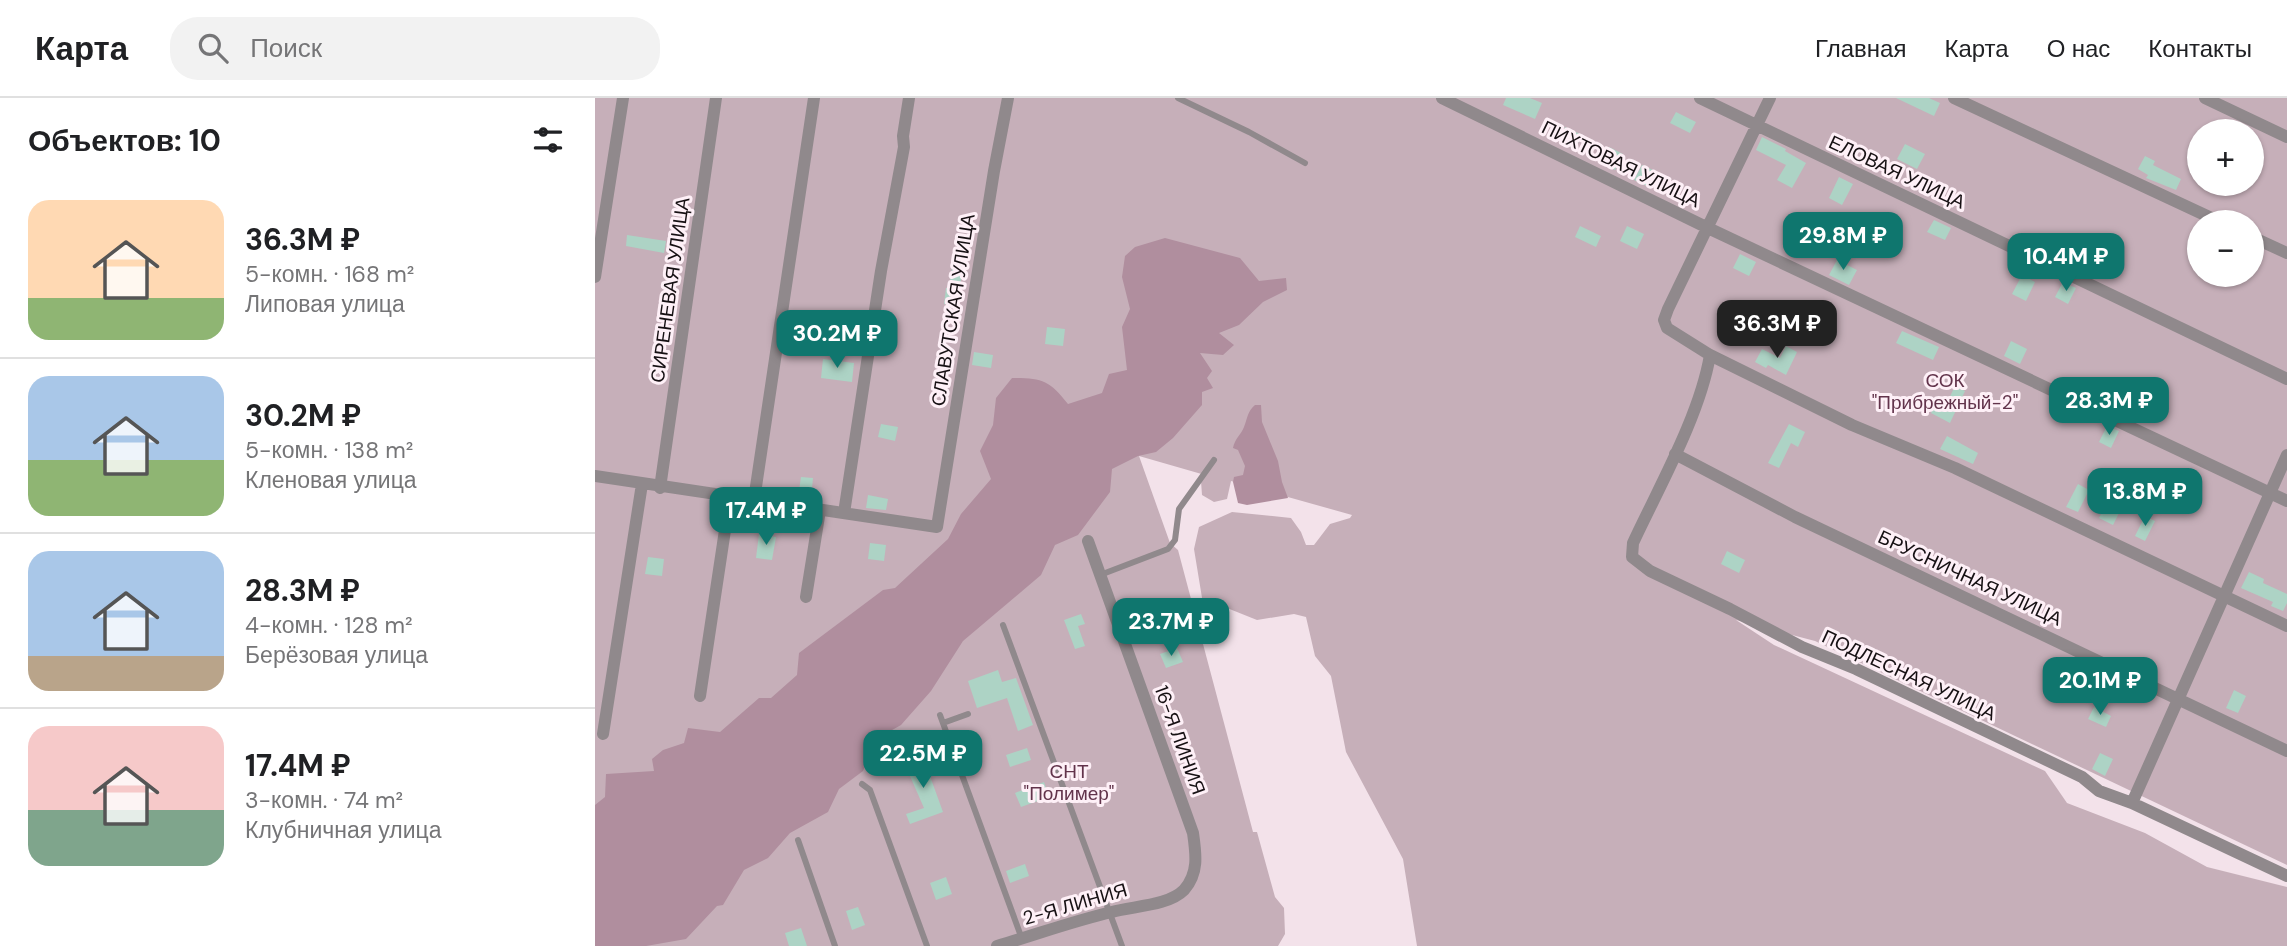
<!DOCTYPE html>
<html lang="ru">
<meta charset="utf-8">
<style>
:root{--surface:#fff;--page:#f2f2f2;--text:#202124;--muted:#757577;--line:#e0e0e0;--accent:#0f766e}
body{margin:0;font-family:"DM Sans",sans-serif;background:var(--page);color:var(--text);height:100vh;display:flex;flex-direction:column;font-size:26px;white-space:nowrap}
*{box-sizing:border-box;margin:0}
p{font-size:23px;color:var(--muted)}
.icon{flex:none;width:38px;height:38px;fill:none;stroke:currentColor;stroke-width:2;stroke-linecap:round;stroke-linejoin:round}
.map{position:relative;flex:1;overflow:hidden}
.side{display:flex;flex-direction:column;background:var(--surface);width:595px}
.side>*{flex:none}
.tools{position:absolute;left:1592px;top:21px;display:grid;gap:14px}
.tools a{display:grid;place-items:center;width:77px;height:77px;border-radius:50%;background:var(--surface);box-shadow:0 2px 5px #0004;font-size:35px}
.price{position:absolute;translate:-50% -60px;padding:0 16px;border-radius:14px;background:var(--accent);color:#fff;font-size:23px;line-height:46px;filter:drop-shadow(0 2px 4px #0008)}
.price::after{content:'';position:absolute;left:50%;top:42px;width:21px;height:16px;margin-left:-10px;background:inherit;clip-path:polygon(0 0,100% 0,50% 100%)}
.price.on{background:#222;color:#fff}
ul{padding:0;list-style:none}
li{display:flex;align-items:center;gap:21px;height:175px;padding:0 28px}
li+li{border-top:2px solid var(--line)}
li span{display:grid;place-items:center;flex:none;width:196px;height:140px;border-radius:21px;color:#555}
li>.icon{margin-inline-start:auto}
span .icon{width:84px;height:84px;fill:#fffc;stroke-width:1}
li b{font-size:30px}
h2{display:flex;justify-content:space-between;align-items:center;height:84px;padding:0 28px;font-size:30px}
header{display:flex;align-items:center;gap:42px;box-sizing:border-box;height:98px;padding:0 35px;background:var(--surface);border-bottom:2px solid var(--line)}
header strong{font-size:33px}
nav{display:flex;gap:38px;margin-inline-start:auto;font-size:24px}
.search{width:490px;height:63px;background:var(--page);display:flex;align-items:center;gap:18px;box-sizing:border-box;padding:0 24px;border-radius:28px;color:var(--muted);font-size:26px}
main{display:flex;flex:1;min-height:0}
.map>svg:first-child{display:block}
</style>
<header>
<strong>Карта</strong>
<div class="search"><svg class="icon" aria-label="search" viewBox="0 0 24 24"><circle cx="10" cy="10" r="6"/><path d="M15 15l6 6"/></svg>Поиск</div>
<nav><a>Главная</a><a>Карта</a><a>О нас</a><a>Контакты</a></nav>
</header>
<main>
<section class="side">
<h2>Объектов: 10<svg class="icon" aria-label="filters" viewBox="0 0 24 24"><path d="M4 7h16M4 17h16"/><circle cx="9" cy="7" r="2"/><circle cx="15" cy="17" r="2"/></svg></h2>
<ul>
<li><span style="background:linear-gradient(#ffd9b3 70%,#8fb573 0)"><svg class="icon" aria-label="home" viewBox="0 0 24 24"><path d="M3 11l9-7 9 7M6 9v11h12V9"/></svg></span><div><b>36.3M ₽</b><p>5-комн. · 168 m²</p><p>Липовая улица</p></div></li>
<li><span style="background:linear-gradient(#a9c7e8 60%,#8fb573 0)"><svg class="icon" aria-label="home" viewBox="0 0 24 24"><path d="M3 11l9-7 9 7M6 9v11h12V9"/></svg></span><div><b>30.2M ₽</b><p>5-комн. · 138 m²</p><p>Кленовая улица</p></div></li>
<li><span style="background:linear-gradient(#a9c7e8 75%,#b9a48a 0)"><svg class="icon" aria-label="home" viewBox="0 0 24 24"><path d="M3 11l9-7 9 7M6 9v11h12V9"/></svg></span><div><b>28.3M ₽</b><p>4-комн. · 128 m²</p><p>Берёзовая улица</p></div></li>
<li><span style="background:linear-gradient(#f6c9c9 60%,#7fa58c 0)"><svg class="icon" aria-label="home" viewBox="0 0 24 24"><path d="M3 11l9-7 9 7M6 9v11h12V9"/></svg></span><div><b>17.4M ₽</b><p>3-комн. · 74 m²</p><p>Клубничная улица</p></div></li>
</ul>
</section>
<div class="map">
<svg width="1692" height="848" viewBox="0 0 1692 848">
<rect width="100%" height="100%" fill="#f3e2ea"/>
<!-- green -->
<path fill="#c6afb9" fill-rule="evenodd" d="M0 0H1692V767L1220 543 1141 522 1179 547 1450 673 1472 705 1550 735 1612 769 1692 789V848H822L808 761 751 654 736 578 720 558 711 519 699 516 662 522 632 510 609 512 599 451 604 429 637 414 696 420 706 434 711 447H719L735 426 755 420 757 417 636 383 632 401 619 404 607 397 606 383 610 377 544 358 575 445 583 452 658 734H662L680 799 689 810 690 836 683 848H0ZM1605 33H1657V86H1605ZM1605 124H1657V177H1605Z"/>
<!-- water -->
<path fill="#b08e9e" d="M570 140 645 160 664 183 691 180 692 192 668 204 644 227 624 235 639 247 628 257 605 255 617 273 612 280 618 290 607 294V307L578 340 561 354 543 358 517 371 515 394 483 437 460 447 446 477 368 543 336 593 306 627 283 640 268 673 244 691 233 714 195 735 173 760 149 772 128 807 122 808 91 841 51 848H0V707L10 699 11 676 59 673 57 661 68 652 89 645 93 630 125 634 164 600H176L202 577 204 555 288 492 300 490 353 441 366 416 396 381 385 353 398 327 401 300 417 280C447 280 454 282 473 306L507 295 514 276 532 272 527 229 535 211 527 179 530 158 540 149Z
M660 307H666L667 324 683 363 687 384 693 400 652 407 643 405 638 384 639 379 648 377 650 368 643 352 638 350C640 340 646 337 649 329 653 319 652 314 660 307Z"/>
<!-- building -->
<path fill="#add3c5" d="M911 0H935L947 5 940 21 908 7Z
M1301 0H1334L1345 5 1339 18Z
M1081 14 1101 24 1095 35 1075 25Z
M970 29 987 37 980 51 964 43Z
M1167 39 1191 51 1190 53 1211 65 1197 90 1182 82 1191 67 1161 52Z
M1310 46 1330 56 1322 71 1302 61Z
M1014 49 1028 56 1020 72 1006 65Z
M1550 58 1560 63 1558 67 1586 81 1581 92 1551 80 1553 77 1543 71Z
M1047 67 1060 73 1052 88 1039 82Z
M1244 79 1258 86 1247 107 1234 100Z
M1339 122 1356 130 1350 142 1332 134Z
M1233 127 1247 135 1240 149 1225 142Z
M985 128 1006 138 1001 149 980 139Z
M1032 128 1049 136 1042 151 1025 143Z
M32 137 71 143 69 155 31 148Z
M1145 156 1161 164 1154 178 1138 170Z
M1242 162 1262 172 1254 187 1234 177Z
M358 163 368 164 363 208 349 206 351 190H354Z
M1427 177 1440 184 1431 203 1417 196Z
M1468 184 1481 190 1473 206 1460 199Z
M452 229 470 231 468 248 450 246Z
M1307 233 1344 249 1338 262 1301 245Z
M192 238 221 242 219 255 190 251Z
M1416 243 1432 251 1425 266 1409 258Z
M1191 248 1202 254 1191 277 1173 267 1171 270 1160 264 1167 251 1185 260Z
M379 254 398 257 396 270 377 267Z
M228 261 259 265 257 284 226 280Z
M1360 288 1370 293 1355 325 1336 315 1341 304 1350 309Z
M286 326 303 329 300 343 283 339Z
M1194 326 1210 334 1203 349 1196 345 1184 370 1173 365Z
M1512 328 1524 333 1516 350 1504 344Z
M1352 338 1383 355 1378 366 1345 351Z
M206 379 218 380 216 401 203 399Z
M1483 386 1494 392 1483 414 1471 409Z
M273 397 293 401 291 412 271 410Z
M1511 406 1525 413 1518 427 1504 420Z
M1550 418 1560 423 1550 443 1540 438Z
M164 436 181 439 177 462 161 460Z
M275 445 291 447 289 463 273 461Z
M1132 453 1150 462 1144 475 1126 466Z
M53 459 69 461 67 478 50 476Z
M1654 474 1669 481 1668 485 1692 496V505L1688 513 1676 508 1678 504 1646 490Z
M486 516 490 526 483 528 490 548 480 551 469 522Z
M582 550 588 564 571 570 565 556Z
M403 572 407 584 421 580 438 627 423 633 412 600 382 610 373 583Z
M1639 592 1651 598 1643 615 1631 610Z
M1499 609 1516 618 1511 629 1493 621Z
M432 650 436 662 415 669 411 657Z
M1505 655 1518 661 1510 678 1497 671Z
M327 656 348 714 315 726 311 716 329 710 308 662Z
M449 684 454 699 426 709 420 695Z
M430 766 434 778 415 785 411 773Z
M351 779 357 796 341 802 335 785Z
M263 809 270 827 257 832 251 813Z
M206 830 212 848H194L190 835Z"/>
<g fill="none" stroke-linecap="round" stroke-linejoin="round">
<!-- service -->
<path stroke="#90898c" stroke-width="6" d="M583 0 654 34 710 65
M505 477 573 451 580 442 584 411 619 362
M408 527 527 848
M345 617 427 841
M348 625 373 616
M267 686 275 692 332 848
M203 742 240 848"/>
<!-- minor -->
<path stroke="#90898c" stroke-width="12" d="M847 0 1113 130 1692 403
M1105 0 1692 281
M1175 0 1073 211 1069 222 1072 230 1115 257 1257 327 1360 370 1692 528
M1359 0 1625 124
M1610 0 1692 39
M1657 139 1692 155
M0 179 28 0
M1115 257C1105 317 1064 389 1038 445L1037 459 1055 473 1135 511 1207 549 1261 571 1487 679 1504 693 1537 705 1692 778
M1080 356 1200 419 1692 653
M0 378 342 429 399 73 413 0
M65 390 121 0
M159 402 219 0
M249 415 286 173 309 49 308 38 314 0
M211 499 225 412
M105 598 135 399
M8 636 47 386
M1537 705 1692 357
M402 848C440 837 478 823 517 814 538 808 573 808 589 792 604 775 601 756 598 735L493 443"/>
</g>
<g text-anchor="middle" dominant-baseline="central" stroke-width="6" stroke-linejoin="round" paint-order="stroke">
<!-- street labels -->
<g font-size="19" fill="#161013" stroke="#fef0f7">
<text transform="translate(1026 66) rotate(26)">ПИХТОВАЯ УЛИЦА</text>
<text transform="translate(1302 74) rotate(25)">ЕЛОВАЯ УЛИЦА</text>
<text transform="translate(75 192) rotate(-82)">СИРЕНЕВАЯ УЛИЦА</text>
<text transform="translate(358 212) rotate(-81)">СЛАВУТСКАЯ УЛИЦА</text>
<text transform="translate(1375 480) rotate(25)">БРУСНИЧНАЯ УЛИЦА</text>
<text transform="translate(1314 577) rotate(25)">ПОДЛЕСНАЯ УЛИЦА</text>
<text transform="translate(585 642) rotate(70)">16-Я ЛИНИЯ</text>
<text transform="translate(480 806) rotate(-16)">2-Я ЛИНИЯ</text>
</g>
<!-- park labels -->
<g font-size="19" fill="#62334b" stroke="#fef0f7">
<text x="1350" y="282">СОК<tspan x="1350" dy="22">"Прибрежный-2"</tspan></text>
<text x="474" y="673">СНТ<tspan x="474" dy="22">"Полимер"</tspan></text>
</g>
</g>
</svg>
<div class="tools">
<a>+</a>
<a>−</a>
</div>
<b class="price" style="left:1248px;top:174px">29.8M ₽</b>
<b class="price" style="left:1471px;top:195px">10.4M ₽</b>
<b class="price on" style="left:1182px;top:262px">36.3M ₽</b>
<b class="price" style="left:242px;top:272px">30.2M ₽</b>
<b class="price" style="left:1514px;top:339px">28.3M ₽</b>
<b class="price" style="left:1550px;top:430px">13.8M ₽</b>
<b class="price" style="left:171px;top:449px">17.4M ₽</b>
<b class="price" style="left:576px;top:560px">23.7M ₽</b>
<b class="price" style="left:1505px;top:619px">20.1M ₽</b>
<b class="price" style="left:328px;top:692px">22.5M ₽</b>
</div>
</main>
